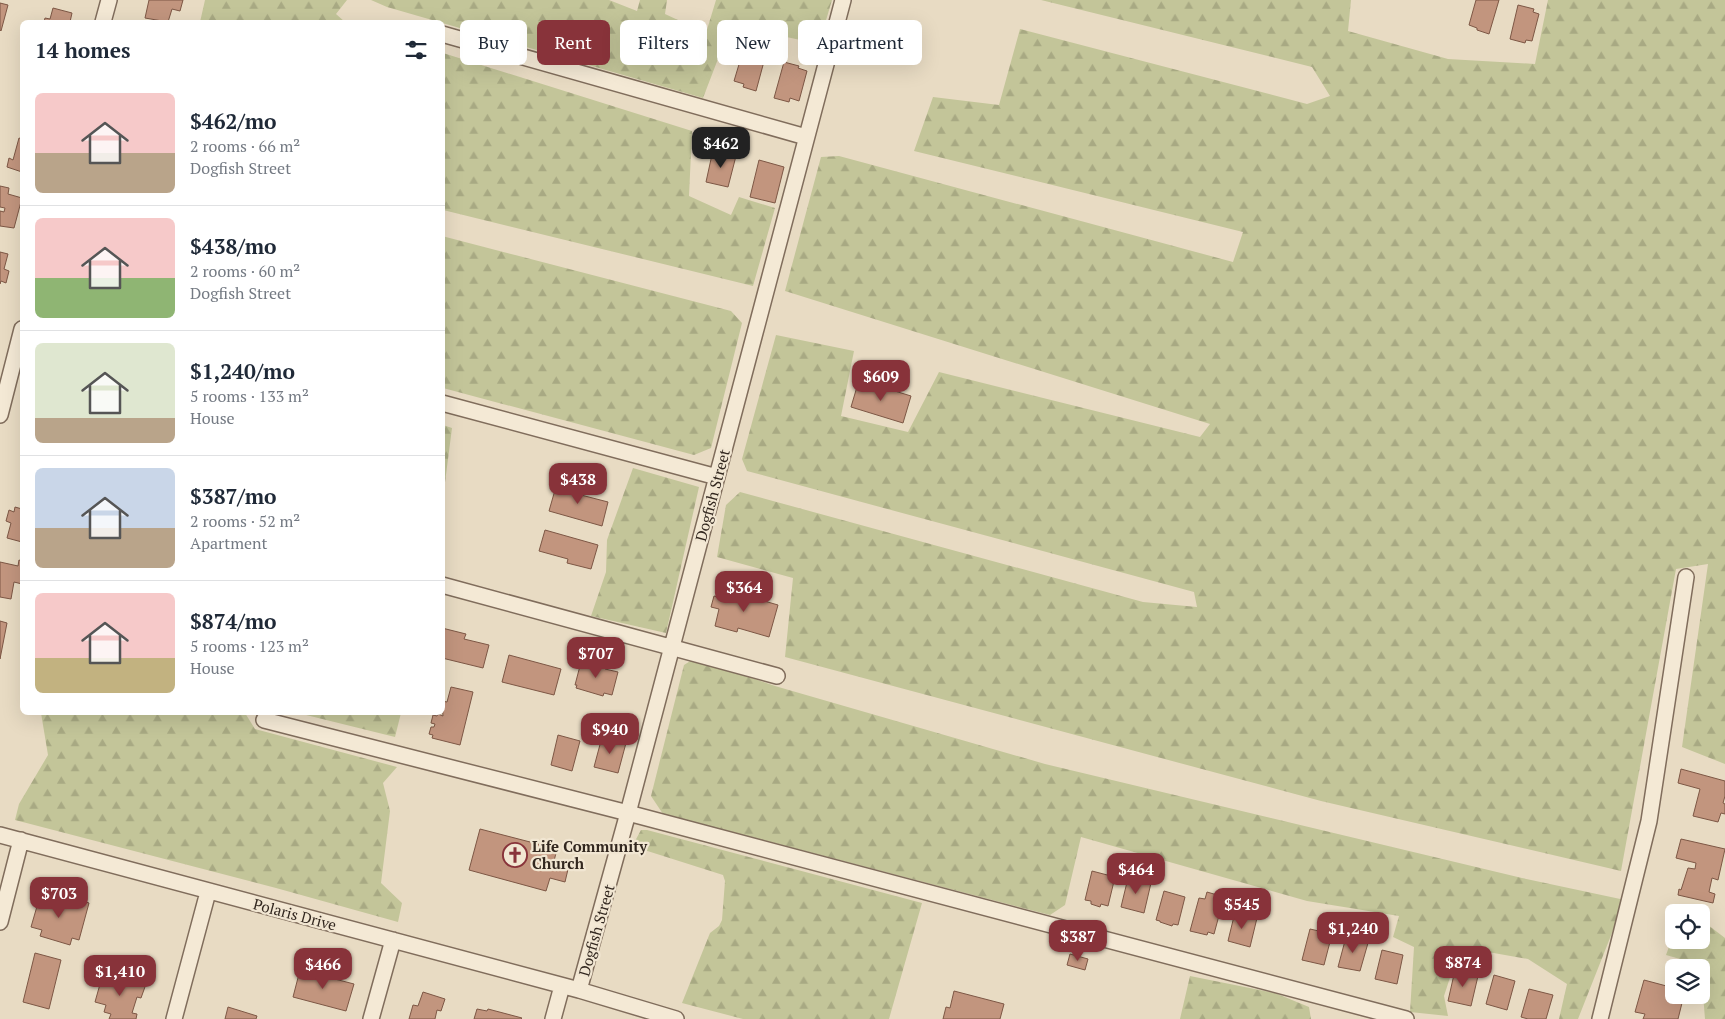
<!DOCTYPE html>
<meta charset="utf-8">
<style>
:root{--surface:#fff;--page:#f2f2f3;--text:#1f2937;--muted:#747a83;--line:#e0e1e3;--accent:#88333a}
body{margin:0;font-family:"PT Serif",serif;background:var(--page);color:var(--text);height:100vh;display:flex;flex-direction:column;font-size:19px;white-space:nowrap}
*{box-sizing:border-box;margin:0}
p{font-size:16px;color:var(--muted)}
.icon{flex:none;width:28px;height:28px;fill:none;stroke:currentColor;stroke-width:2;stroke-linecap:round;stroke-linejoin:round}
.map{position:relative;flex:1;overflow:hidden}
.drawer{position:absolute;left:20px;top:20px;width:425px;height:695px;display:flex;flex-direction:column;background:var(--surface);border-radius:8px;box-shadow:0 5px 20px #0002}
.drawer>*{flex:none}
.hud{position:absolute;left:460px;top:20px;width:475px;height:45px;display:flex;gap:10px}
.tools{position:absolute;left:1665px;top:904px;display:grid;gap:10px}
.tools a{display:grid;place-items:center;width:45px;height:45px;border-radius:8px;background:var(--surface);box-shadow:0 5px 20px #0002;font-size:25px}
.price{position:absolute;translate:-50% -42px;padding:0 11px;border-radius:10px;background:var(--accent);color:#fff;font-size:16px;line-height:32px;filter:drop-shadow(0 1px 2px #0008)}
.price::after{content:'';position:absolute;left:50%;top:30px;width:15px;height:11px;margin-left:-8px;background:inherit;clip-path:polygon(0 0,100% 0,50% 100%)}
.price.current{background:#222;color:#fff}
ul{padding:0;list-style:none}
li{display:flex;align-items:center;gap:15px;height:125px;padding:0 15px}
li+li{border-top:1px solid var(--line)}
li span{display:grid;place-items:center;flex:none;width:140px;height:100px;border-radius:8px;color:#555}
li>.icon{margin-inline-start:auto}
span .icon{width:60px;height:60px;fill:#fffc;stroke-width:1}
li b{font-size:21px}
h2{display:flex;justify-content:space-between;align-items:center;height:60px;padding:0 15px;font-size:21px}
.tag{padding:0 18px;border-radius:8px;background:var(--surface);box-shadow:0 5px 20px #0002;font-size:18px;line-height:45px}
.tag.current{background:var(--accent);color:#fff}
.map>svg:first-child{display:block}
</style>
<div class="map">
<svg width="1725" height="1019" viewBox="0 0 1725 1019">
<defs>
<pattern id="forest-firs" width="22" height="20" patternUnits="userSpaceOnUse" patternTransform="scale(1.25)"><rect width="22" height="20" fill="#c3c599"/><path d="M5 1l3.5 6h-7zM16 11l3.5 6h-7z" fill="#a8a983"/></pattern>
</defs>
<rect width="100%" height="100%" fill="#e8dbc3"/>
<!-- forest -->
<path fill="url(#forest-firs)" d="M205 0H347L336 14 345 22H200Z
M371 0H609L637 11 640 0H667L665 14 706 33 716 0H832L819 44 731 25 703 98 387 7Z
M1041 0H1351L1348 31 1448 59 1535 64 1548 0H1725V764L1682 747 1708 564 1676 569 1621 871 1321 801 785 657 793 578 717 557 726 505 740 492 1143 602 1197 607 1194 592 747 471 742 459 776 335 854 351 841 416 908 432 939 372 1200 437 1210 424 785 291 821 157 839 156 1233 262 1243 232 914 151 933 97 999 105 1020 29 1307 104 1330 96 1312 67Z
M443 53 692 131 689 196 731 215 739 197 775 208 753 286 443 210Z
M442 236 731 311 742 323 711 448 694 455 443 388Z
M443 425 452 428 443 498 442 425Z
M633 468 699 487 666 633 591 616 606 572 607 540Z
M695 658 775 686 1045 764 1522 878 1625 900 1578 1019H1559L1567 984 1528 959 1460 947 1444 996 1448 1016 1410 1012 1414 947 1393 937 1399 916 1307 901 1081 837 1065 905 1050 915 663 814 651 796 684 665Z
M41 713H245L255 729 397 767 383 783 390 811 381 883 402 903 398 922 276 888 15 820 19 804 48 755Z
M298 713H401L395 737Z
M641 830H647L922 903 889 1019H743L682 1003 710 933 719 926 722 920 725 881 723 875 638 848 635 841Z
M1708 925 1725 938V1019H1705L1701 968 1692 967 1687 961 1666 955 1674 933V940H1701V926Z
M1190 976 1275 993 1309 1007 1311 1019H1180Z"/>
<!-- building -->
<path fill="#c2957e" stroke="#7d5745" d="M149 0H183L180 11 172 9 168 22 145 18Z
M1476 0H1499L1489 34 1477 30V28L1469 25Z
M0 3 8 5 1 31 0 30Z
M1518 5 1534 9 1533 12 1539 14 1532 41 1526 40 1525 43 1510 39Z
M53 8 72 13 70 22H44L45 18 50 19Z
M743 51 753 53V51L766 54 756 91 743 87 744 84 734 81Z
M784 62 799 66 798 68 807 71 799 101 790 98 789 102 774 98Z
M19 138 22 139V172L7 167 9 158 13 160Z
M713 150 736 156 728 187 706 182Z
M759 160 784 167 775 203 750 197Z
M0 186 9 188 8 194 22 198 14 228 0 226V211L4 212 5 208 0 207Z
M0 252 8 254 4 269 9 271 6 283 1 281 0 284Z
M859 380 911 396 903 423 851 407Z
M557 483 582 490 581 495 608 502 602 526 549 511Z
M15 507 22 509V542L7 538 11 523 6 521 9 510 14 512Z
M545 530 598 545 591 569 567 563 568 559 539 551Z
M19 560 22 561V584L14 582 11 599 0 597V562L18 566Z
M725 586 748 593 747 596 778 605 769 637 738 628 737 632 715 626 719 609 711 607 714 596 722 598Z
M0 621 7 623 0 659Z
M442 628 466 634 464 639 489 645 483 668 442 658Z
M509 655 561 669 554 695 502 682Z
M591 661 606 665 605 669 618 672 612 695 604 693 603 696 576 688 577 685H575L581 662 590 665Z
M451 687 473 692 460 745 432 738 433 735 429 734 431 727H434L435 724 431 723 433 715 437 716 438 714 443 716 442 701 447 702Z
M558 735 580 741 572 771 551 765Z
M602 737 626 743 618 773 594 767Z
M1681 769 1725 781V796L1723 803 1725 804V814L1721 813 1718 822 1693 816 1700 789 1678 783Z
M480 829 557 849 554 861 569 865 565 882 550 878 546 891 469 870Z
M1681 839 1725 849 1718 880 1712 878 1709 892 1715 894 1713 903 1678 895 1679 889 1681 890 1688 868 1695 869 1696 863 1676 858Z
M1092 871 1115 877 1108 906 1101 904 1100 907 1091 904V901L1085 900Z
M1128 878 1151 883 1144 913 1121 907Z
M42 889 56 893 53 902 74 908 77 899 89 903 79 940 72 938 70 945 40 936 42 930 31 927Z
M1164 891 1185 897 1178 925 1173 924 1172 926 1160 922V921L1156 920Z
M1207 892 1224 897 1214 934 1208 932 1207 935 1190 931 1199 898 1205 899Z
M1235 912 1257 918 1250 947 1228 941Z
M1310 929 1332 934 1324 965 1302 960Z
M1346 937 1368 943 1360 971 1338 967Z
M1382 950 1403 955 1397 984 1375 979Z
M35 953 61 960 49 1009 23 1002Z
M1070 954 1088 959 1085 970 1067 965Z
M300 970 354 984 346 1011 293 997Z
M1455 970 1478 976 1471 1006 1448 1001Z
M1494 975 1515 981 1507 1010 1486 1004Z
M114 976 146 984 141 998 137 997 132 1013 137 1014 136 1019H109L111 1014 104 1012 106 1005 95 1002 102 977 113 980Z
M1644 980 1674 988V995H1684L1678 1019H1643L1645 1014 1635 1012Z
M1529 989 1553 995 1546 1019H1528L1521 1017Z
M954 991 1004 1004 1000 1019H943L946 1007 950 1008Z
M423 992 445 999 441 1011 437 1010 435 1019H409L413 1005 418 1006Z
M228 1007 257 1016 256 1019H225Z
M477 1009 487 1011 488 1009 522 1018 521 1019H474Z"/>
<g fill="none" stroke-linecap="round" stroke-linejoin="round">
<defs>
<path id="minor" d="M103 22 109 0
M442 34 806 137
M442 403 717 477
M0 415 22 329
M442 585 777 676
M264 720 628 813 1406 1019
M0 835 579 990 676 1019
M0 922 21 840
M579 990 628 813 843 0
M174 1019 208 892
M371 1019 393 940
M553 1019 562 986
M1600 1019 1649 821 1686 577"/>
</defs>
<!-- minor casing -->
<use href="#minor" stroke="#806d5c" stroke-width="18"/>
<!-- minor -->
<use href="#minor" stroke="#f4e9d5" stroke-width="15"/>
</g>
<!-- icons -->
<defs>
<symbol id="church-ring" viewBox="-11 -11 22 22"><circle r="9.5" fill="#f1e6d2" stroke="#88333a" stroke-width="1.5"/><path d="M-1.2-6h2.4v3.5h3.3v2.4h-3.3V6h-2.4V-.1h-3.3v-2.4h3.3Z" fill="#88333a"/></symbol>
</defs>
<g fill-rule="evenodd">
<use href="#church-ring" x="501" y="841" width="28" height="28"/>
</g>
<g text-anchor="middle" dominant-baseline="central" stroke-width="4.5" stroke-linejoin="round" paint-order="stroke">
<!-- street labels -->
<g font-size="15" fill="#32271f" stroke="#f1e6d2">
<text transform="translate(712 495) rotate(-75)">Dogfish Street</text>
<text transform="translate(295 914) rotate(15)">Polaris Drive</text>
<text transform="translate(596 930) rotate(-74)">Dogfish Street</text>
</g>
<!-- poi labels -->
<g font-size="15" font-weight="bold" fill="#32271f" stroke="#f1e6d2" text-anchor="start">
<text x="532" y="846">Life Community<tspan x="532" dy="17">Church</tspan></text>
</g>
</g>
</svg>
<div class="tools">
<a><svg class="icon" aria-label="locate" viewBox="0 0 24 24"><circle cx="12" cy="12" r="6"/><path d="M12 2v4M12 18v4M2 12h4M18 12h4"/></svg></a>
<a><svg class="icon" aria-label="layers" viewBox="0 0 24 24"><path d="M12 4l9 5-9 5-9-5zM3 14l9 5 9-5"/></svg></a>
</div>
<b class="price current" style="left:721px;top:169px">$462</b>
<b class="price" style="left:881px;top:402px">$609</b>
<b class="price" style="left:578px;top:505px">$438</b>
<b class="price" style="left:744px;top:613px">$364</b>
<b class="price" style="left:596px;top:679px">$707</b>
<b class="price" style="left:610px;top:755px">$940</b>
<b class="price" style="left:1136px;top:895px">$464</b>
<b class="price" style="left:59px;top:919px">$703</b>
<b class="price" style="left:1242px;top:930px">$545</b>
<b class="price" style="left:1353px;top:954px">$1,240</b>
<b class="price" style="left:1078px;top:962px">$387</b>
<b class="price" style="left:1463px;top:988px">$874</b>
<b class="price" style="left:323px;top:990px">$466</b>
<b class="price" style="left:120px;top:997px">$1,410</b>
<div class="hud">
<a class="tag">Buy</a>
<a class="tag current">Rent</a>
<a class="tag">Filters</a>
<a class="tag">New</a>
<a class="tag">Apartment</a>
</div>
<section class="drawer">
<h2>14 homes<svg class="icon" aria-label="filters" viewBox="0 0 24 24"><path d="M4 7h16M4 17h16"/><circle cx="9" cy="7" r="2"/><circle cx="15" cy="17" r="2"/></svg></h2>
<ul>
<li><span style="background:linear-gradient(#f6c9c9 60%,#b9a48a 0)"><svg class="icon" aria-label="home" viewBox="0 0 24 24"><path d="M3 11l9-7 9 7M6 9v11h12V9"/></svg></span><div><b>$462/mo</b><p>2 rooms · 66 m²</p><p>Dogfish Street</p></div></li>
<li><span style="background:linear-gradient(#f6c9c9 60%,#8fb573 0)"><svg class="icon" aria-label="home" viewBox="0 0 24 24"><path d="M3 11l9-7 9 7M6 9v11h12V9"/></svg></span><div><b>$438/mo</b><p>2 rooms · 60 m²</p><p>Dogfish Street</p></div></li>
<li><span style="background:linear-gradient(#dfe7d0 75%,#b9a48a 0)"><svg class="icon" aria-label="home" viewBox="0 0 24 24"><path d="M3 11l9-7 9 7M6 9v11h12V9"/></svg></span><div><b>$1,240/mo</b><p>5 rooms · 133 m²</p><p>House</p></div></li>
<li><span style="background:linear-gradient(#c9d6e8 60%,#b9a48a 0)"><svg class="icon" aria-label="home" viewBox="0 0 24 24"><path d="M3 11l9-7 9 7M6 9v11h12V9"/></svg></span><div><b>$387/mo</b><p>2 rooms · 52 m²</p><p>Apartment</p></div></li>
<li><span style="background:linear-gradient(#f6c9c9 65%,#c2b280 0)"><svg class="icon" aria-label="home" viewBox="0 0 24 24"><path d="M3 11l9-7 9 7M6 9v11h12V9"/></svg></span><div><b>$874/mo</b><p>5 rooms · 123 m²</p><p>House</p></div></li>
</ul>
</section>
</div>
